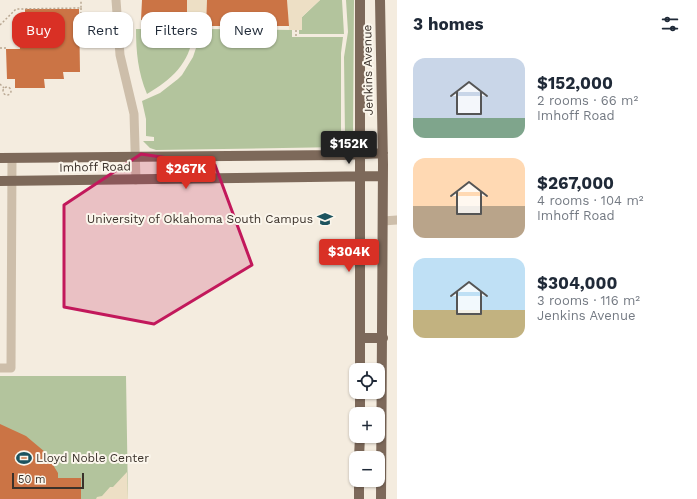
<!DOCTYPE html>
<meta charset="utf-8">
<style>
:root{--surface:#fff;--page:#f2f2f3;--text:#1f2937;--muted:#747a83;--accent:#d93025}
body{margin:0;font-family:"Work Sans",sans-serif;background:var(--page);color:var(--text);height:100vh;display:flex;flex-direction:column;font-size:15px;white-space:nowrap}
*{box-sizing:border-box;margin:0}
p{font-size:13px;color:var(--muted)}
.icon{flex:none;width:22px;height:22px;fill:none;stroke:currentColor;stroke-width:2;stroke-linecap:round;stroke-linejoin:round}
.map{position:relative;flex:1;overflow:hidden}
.sheet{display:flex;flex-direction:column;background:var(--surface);width:300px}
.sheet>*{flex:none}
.top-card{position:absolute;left:12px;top:12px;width:325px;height:36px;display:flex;gap:8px}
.fabs{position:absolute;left:349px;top:363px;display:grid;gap:8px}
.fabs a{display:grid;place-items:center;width:36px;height:36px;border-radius:8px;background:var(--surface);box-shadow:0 1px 3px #0004;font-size:20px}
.scale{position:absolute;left:12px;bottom:10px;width:72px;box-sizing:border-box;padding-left:4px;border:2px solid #3a312a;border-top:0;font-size:11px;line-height:14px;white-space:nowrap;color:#3a312a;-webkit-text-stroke:3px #fbf6ec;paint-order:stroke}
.price{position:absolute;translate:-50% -34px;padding:0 9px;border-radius:4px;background:var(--accent);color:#fff;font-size:13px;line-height:26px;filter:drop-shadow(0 1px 2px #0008)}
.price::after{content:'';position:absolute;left:50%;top:24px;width:12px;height:9px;margin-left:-6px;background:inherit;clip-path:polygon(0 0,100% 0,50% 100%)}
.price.selected{background:#222;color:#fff}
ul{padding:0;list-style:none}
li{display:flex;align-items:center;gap:12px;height:100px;padding:0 16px}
li span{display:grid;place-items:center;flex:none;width:112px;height:80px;border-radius:12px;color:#555}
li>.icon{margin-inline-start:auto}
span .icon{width:48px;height:48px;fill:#fffc;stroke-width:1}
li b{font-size:17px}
h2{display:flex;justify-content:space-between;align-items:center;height:48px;padding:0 16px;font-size:17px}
.tag{padding:0 14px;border-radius:12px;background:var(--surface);box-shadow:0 1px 3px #0004;font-size:14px;line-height:36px}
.tag.selected{background:var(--accent);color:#fff}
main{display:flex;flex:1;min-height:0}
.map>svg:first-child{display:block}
</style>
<main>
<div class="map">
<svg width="397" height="499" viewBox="0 0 397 499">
<rect width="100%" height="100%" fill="#f4ecdf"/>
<!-- green -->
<path fill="#b3c49d" d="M320 0H342L344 34H299V30H302V17Z
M346 0H354L353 135H345L344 57 348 32Z
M136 29H187L190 30 193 34C190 63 171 80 147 94 138 73 136 51 136 29Z
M204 29 292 30V37H343L341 53V147L156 150 150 148 143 141H154V137L146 136V119L142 101 160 93 178 79 182 75 193 57 196 48 198 34Z
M0 376H126L128 499H0Z"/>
<!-- plaza -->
<path fill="#eddfc5" d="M187 0H207L206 26 187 25Z
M287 0H320L302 17V30H289Z
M127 472 128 499H86H96L97 497 102 496 110 487H113Z"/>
<!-- building -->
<path fill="#cb7445" d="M142 0H187V21L141 20Z
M207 0H287L289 26H206Z
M25 9H79L80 72H63L64 79H44L45 88H15V79H7L6 49H20L19 20H25Z
M0 424 26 436 45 452 58 473V478H81V499H0Z"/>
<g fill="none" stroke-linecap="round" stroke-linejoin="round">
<!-- path -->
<path stroke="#b9a893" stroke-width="1.5" stroke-dasharray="2 2" stroke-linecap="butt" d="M81 8V18
M0 25 16 9 81 8V0
M296 30V36
M0 48H6
M0 84 4 88
M3 91a4 4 0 1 1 8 0a4 4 0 1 1-8 0Z"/>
<!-- minor -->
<path stroke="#cdbeaa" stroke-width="9" d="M116 0 120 55 134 114 136 180
M383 221 397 220
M0 368H11L12 158"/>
<!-- major -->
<path stroke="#7d695a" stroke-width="10" d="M380 0 383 164 381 499
M0 158 343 155 383 153
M0 181 383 176
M360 338H383
M360 370V0
M360 414V392
M359 458 360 436
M359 499V480"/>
</g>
<!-- marked area -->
<path fill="#c2185b" fill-opacity="0.2" stroke="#c2185b" stroke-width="3" stroke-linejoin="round" d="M141 154 215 165 252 265 154 324 64 307V205Z"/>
<!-- icons -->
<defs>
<symbol id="school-bare" viewBox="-9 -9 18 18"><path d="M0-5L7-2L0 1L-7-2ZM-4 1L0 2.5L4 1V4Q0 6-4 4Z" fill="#1c535e" stroke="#fbf6ec" stroke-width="2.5" paint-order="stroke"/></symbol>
<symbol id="stadium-bare" viewBox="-9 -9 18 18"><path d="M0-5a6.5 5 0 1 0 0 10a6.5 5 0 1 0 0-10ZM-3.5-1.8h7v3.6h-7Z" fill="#1c535e" stroke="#fbf6ec" stroke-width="2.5" paint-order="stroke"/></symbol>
</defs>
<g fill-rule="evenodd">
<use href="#school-bare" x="314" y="208" width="22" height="22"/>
<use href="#stadium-bare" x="13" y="447" width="22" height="22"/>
</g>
<g text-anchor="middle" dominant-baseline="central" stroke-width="4" stroke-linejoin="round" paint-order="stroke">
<!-- street labels -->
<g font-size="12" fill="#3a312a" stroke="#fbf6ec">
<text transform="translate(368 70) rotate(-91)">Jenkins Avenue</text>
<text transform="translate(95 167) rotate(-1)">Imhoff Road</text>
</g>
<!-- poi labels -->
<g font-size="12" fill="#3a312a" stroke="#fbf6ec" text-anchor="end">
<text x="313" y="219">University of Oklahoma South Campus</text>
<text x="36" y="458" text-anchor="start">Lloyd Noble Center</text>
</g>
</g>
</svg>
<div class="fabs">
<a><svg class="icon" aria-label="locate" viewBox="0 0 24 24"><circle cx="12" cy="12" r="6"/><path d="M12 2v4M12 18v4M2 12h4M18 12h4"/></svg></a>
<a>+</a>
<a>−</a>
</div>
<div class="scale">50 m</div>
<b class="price selected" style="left:349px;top:165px">$152K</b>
<b class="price" style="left:186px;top:190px">$267K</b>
<b class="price" style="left:349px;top:273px">$304K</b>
<div class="top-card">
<a class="tag selected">Buy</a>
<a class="tag">Rent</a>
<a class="tag">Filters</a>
<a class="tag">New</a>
</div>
</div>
<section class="sheet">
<h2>3 homes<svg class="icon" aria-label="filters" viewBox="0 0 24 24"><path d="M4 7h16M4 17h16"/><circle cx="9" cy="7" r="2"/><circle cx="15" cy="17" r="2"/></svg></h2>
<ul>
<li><span style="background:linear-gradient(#c9d6e8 75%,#7fa58c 0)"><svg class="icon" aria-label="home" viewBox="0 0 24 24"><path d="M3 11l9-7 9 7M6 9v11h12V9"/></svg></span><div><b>$152,000</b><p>2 rooms · 66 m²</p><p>Imhoff Road</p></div></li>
<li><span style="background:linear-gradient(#ffd9b3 60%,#b9a48a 0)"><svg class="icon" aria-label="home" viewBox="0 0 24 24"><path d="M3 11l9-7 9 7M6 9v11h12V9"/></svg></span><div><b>$267,000</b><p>4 rooms · 104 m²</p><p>Imhoff Road</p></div></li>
<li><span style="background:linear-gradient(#bfe0f5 65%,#c2b280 0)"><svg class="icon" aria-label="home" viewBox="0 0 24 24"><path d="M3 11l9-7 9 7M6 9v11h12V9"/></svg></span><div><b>$304,000</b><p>3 rooms · 116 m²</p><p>Jenkins Avenue</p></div></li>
</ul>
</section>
</main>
